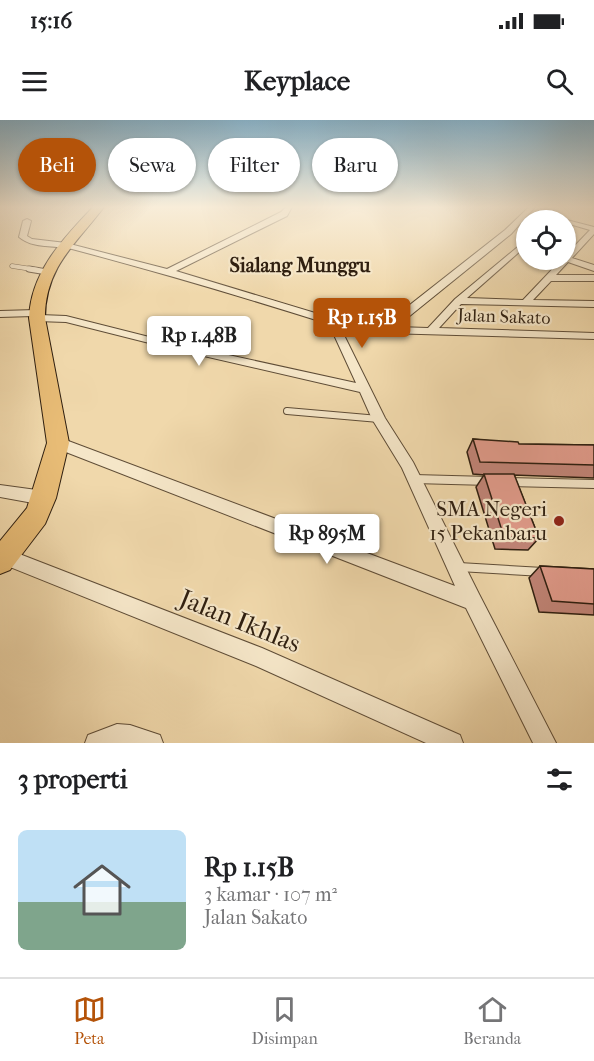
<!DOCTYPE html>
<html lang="id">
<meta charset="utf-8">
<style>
:root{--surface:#fff;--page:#f2f2f2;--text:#202124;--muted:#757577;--line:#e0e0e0;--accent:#b45309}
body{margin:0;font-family:"IM FELL French Canon",serif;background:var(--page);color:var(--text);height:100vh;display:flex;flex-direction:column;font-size:22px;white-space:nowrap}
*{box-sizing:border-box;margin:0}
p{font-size:20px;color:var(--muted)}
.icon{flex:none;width:33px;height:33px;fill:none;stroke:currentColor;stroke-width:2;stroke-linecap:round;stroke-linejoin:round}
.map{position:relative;height:623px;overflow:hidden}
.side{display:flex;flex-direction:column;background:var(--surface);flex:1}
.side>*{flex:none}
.hud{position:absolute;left:18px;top:18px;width:558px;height:54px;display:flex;gap:12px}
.controls{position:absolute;left:516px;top:90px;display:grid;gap:12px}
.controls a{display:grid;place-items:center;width:60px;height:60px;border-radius:50%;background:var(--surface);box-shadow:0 2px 4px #0004;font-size:30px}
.price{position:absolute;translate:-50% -51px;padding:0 14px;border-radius:6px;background:#fff;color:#222;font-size:20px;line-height:39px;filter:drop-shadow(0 2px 3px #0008)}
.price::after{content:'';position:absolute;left:50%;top:36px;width:18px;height:14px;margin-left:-9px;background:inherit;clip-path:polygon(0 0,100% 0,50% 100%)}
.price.current{background:var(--accent);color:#fff}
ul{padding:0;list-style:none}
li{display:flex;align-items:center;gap:18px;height:150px;padding:0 18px}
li+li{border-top:2px solid var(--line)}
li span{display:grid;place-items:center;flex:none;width:168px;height:120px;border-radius:9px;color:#555}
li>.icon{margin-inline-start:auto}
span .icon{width:72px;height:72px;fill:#fffc;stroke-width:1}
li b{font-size:26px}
h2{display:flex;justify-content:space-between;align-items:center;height:72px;padding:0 18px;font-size:26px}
.chip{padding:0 21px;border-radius:27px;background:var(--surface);box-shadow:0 2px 4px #0004;font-size:21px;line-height:54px}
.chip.current{background:var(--accent);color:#fff}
.status{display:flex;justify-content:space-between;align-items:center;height:42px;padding:0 30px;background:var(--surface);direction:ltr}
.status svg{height:16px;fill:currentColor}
header{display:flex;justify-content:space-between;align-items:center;height:78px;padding:0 18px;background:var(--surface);font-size:27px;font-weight:700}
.menu{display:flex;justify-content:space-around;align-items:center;height:84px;border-top:2px solid var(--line);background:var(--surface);font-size:16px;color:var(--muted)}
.menu a{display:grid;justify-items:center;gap:3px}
.menu .current{color:var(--accent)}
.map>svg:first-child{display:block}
</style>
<div class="status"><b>15:16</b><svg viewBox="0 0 49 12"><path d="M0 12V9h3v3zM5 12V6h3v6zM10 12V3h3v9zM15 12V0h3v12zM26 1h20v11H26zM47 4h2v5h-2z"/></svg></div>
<header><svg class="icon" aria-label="menu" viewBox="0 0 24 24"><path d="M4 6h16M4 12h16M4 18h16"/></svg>Keyplace<svg class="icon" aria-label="search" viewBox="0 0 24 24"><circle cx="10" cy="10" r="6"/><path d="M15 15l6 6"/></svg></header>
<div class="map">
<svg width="594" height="623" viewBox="0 0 594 623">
<rect width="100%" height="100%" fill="#f0d8ab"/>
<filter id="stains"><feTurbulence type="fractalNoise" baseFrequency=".00333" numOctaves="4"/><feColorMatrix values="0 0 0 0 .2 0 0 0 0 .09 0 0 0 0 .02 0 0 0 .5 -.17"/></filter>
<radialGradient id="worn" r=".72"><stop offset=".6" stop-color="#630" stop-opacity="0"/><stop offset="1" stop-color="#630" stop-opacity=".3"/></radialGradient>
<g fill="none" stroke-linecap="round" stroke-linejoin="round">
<defs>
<path id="service-far3" d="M12 146 38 150"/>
<path id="service-far2" d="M29 149 47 152"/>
<path id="service-far1" d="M287 291 379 299"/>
<path id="service" d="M414 359 489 361
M509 362 594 364
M459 447 543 452"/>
<path id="minor" d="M286 87H292L287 96 176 151 335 199 383 206 505 110 529 87H535L511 114 396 207 428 208 455 179 526 120V126L467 178 523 180 561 140H566V135L590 110 566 103 563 99 594 107V114L572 138 594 145V151L568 142 556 155H594V161H551L533 180 594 181V187L461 184 439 208 594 213V219L385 213 340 207 385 298 413 342 479 474 556 623H533L466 488 53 327 51 323 53 319H63L455 466 402 348 372 299 360 272 169 228 66 202 37 201 33 200V196L0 197V191L36 190 40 191V195L66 196 169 222 356 263 329 204C243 177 159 152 72 129 55 125 33 129 19 117L23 101 27 99 31 101 27 116 32 119 66 123 167 149 281 92Z
M0 365 44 371 49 373 52 378 49 383 44 385 0 377Z
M4 428 262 528 460 615 463 623H426L256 546 0 443V429Z
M117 604 130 605 160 615 163 623H85L88 615Z"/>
<path id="primary" d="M93 87H104C76 124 45 147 45 198L69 323 56 378 45 404 10 450 0 454V421L27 388 47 323 29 198C31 151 63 119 93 87Z"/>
</defs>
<!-- service-far3 casing -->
<use href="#service-far3" stroke="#5f4d37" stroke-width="5"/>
<!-- service-far2 casing -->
<use href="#service-far2" stroke="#5f4d37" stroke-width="7"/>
<!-- service-far1 casing -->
<use href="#service-far1" stroke="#5f4d37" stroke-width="8"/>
<!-- service casing -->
<use href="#service" stroke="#5f4d37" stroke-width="10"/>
<!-- minor casing -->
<use href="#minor" stroke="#5f4d37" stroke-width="2"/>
<!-- primary casing -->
<use href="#primary" stroke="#2f1f10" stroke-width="2"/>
<!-- service-far3 -->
<use href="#service-far3" stroke="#f5e6c8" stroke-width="4"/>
<!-- service-far2 -->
<use href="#service-far2" stroke="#f5e6c8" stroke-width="5"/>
<!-- service-far1 -->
<use href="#service-far1" stroke="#f5e6c8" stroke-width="6"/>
<!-- service -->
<use href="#service" stroke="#f5e6c8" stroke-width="8"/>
<!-- minor -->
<use href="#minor" fill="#f5e6c8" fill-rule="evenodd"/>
<!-- primary -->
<use href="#primary" fill="#e8bc76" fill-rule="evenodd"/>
</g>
<!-- wall -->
<path fill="#c28578" stroke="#2f1f10" stroke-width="1.5" d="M473 319 519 324 594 325V358L514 355 539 418 528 430 495 429 476 367 484 355 473 354 467 332Z
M540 446 594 449V495L539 492 529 458Z"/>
<!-- building -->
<path fill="#e19b8b" stroke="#2f1f10" stroke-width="1.5" d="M473 319 518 322 519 324 594 325V345L480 342Z
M484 354H514L539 418 504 417Z
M540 446 594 449V484L552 481Z"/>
<!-- sky -->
<linearGradient id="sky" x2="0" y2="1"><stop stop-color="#89b6cf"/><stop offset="0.5" stop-color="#f8edd9"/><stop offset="1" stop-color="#f8edd9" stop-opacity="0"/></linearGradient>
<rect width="594" height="174" fill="url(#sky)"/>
<!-- markers -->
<circle fill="#8f2418" stroke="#f5e6c8" stroke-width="2" cx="559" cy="401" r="6"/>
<g text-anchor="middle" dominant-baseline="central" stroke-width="4.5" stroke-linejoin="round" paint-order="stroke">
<!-- far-street labels -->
<g font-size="18" fill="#2f1f10" stroke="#f5e6c8">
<text transform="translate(504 197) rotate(2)">Jalan Sakato</text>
</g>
<!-- far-quarter labels -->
<g font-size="20" font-weight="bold" fill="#2f1f10" stroke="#f5e6c8">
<text x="300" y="145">Sialang Munggu</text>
</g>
<!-- poi labels -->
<g font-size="21" fill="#2f1f10" stroke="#f5e6c8" text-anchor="end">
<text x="547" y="389">SMA Negeri<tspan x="547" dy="24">15 Pekanbaru</tspan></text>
</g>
<!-- near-street labels -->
<g font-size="26" fill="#2f1f10" stroke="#f5e6c8">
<text transform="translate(240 501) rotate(22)">Jalan Ikhlas</text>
</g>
</g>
<rect width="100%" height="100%" filter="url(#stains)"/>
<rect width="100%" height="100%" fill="url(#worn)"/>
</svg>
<div class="controls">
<a><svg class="icon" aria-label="locate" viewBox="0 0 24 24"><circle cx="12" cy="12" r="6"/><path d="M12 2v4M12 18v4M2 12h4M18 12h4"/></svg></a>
</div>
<b class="price current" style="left:362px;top:229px">Rp 1.15B</b>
<b class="price" style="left:199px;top:247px">Rp 1.48B</b>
<b class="price" style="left:327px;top:445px">Rp 895M</b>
<div class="hud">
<a class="chip current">Beli</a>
<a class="chip">Sewa</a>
<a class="chip">Filter</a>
<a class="chip">Baru</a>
</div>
</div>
<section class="side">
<h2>3 properti<svg class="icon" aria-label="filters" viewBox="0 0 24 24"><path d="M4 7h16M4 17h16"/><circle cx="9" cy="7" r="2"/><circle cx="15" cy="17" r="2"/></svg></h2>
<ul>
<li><span style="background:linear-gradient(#bfe0f5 60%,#7fa58c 0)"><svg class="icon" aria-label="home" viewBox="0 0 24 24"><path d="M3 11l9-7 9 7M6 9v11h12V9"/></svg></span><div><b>Rp 1.15B</b><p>3 kamar · 107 m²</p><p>Jalan Sakato</p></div></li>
</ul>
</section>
<nav class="menu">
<a class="current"><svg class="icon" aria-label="map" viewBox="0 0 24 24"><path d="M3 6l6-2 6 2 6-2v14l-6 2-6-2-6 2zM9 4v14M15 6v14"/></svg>Peta</a>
<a><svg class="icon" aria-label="saved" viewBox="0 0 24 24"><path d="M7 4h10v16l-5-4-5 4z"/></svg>Disimpan</a>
<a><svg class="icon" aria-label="home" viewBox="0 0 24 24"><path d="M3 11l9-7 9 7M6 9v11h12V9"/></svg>Beranda</a>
</nav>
